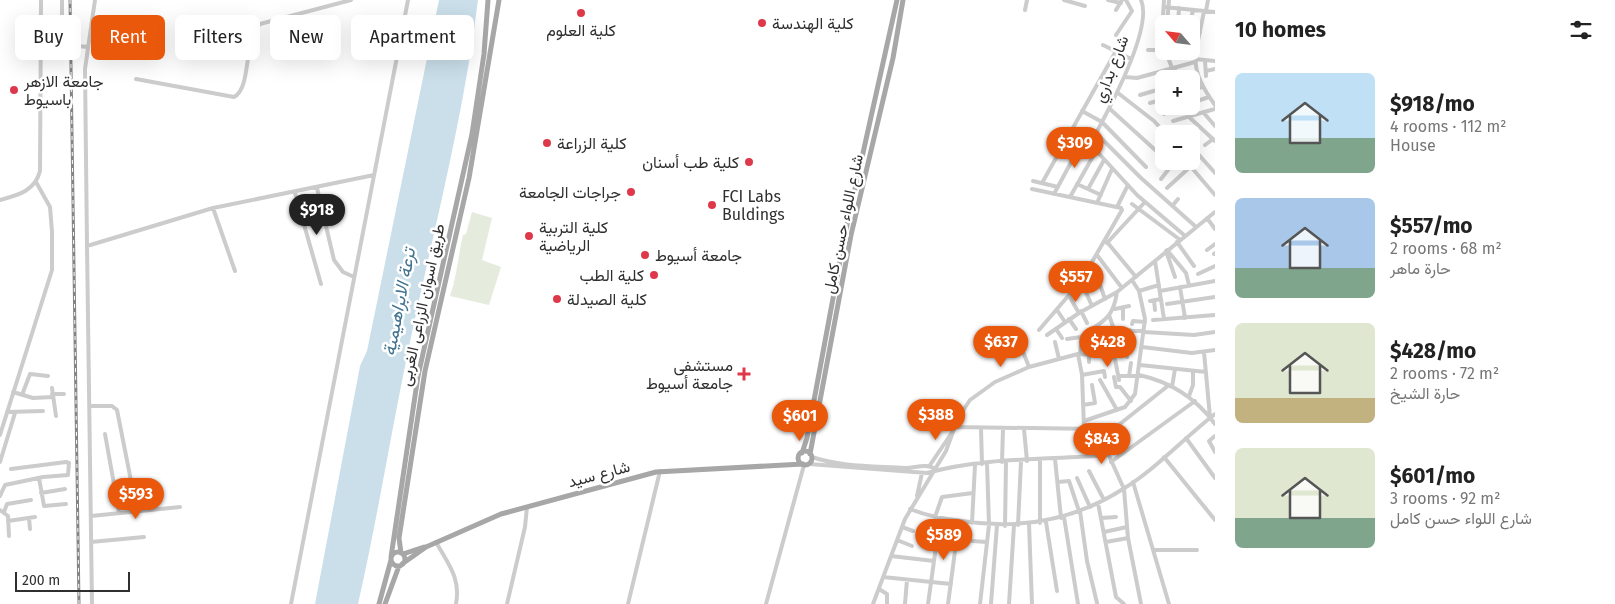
<!DOCTYPE html>
<meta charset="utf-8">
<style>
:root{--surface:#fff;--page:#f6f6f6;--text:#222;--muted:#767676;--accent:#ea580c}
body{margin:0;font-family:"Fira Sans",Vazirmatn,sans-serif;background:var(--page);color:var(--text);height:100vh;display:flex;flex-direction:column;font-size:19px;white-space:nowrap}
*{box-sizing:border-box;margin:0}
p{font-size:16px;color:var(--muted)}
.icon{flex:none;width:28px;height:28px;fill:none;stroke:currentColor;stroke-width:2;stroke-linecap:round;stroke-linejoin:round}
.map{position:relative;flex:1;overflow:hidden}
.side{display:flex;flex-direction:column;background:var(--surface);width:400px}
.side>*{flex:none}
.banner{position:absolute;left:15px;top:15px;width:475px;height:45px;display:flex;gap:10px}
.needle{width:32px;rotate:298deg}
.tools{position:absolute;left:1155px;top:15px;display:grid;gap:10px}
.tools a{display:grid;place-items:center;width:45px;height:45px;border-radius:8px;background:var(--surface);box-shadow:0 5px 20px #0002;font-size:25px}
.scale{position:absolute;left:15px;bottom:12px;width:115px;box-sizing:border-box;padding-left:5px;border:2px solid #2f2f2f;border-top:0;font-size:14px;line-height:18px;white-space:nowrap;color:#2f2f2f;-webkit-text-stroke:4px #fff;paint-order:stroke}
.price{position:absolute;translate:-50% -42px;padding:0 11px;border-radius:18px;background:var(--accent);color:#fff;font-size:16px;line-height:32px;filter:drop-shadow(0 1px 2px #0008)}
.price::after{content:'';position:absolute;left:50%;top:30px;width:15px;height:11px;margin-left:-8px;background:inherit;clip-path:polygon(0 0,100% 0,50% 100%)}
.price.on{background:#222;color:#fff}
ul{padding:0;list-style:none}
li{display:flex;align-items:center;gap:15px;height:125px;padding:0 20px}
li span{display:grid;place-items:center;flex:none;width:140px;height:100px;border-radius:8px;color:#555}
li>.icon{margin-inline-start:auto}
span .icon{width:60px;height:60px;fill:#fffc;stroke-width:1}
li b{font-size:21px}
h2{display:flex;justify-content:space-between;align-items:center;height:60px;padding:0 20px;font-size:21px}
.chip{padding:0 18px;border-radius:8px;background:var(--surface);box-shadow:0 5px 20px #0002;font-size:18px;line-height:45px}
.chip.on{background:var(--accent);color:#fff}
main{display:flex;flex:1;min-height:0}
.map>svg:first-child{display:block}
</style>
<main>
<div class="map">
<svg width="1215" height="604" viewBox="0 0 1215 604">
<rect width="100%" height="100%" fill="#fff"/>
<!-- green -->
<path fill="#e5ebdd" d="M472 212 492 218 482 260 501 267 489 305 450 296C457 276 458 256 463 235L466 234Z"/>
<!-- water -->
<path fill="#cadfea" d="M439 0H478C464 114 435 225 411 337 392 426 378 516 358 604H315L360 366 367 351Z"/>
<g fill="none" stroke-linecap="round" stroke-linejoin="round">
<!-- minor -->
<path stroke="#ccc" stroke-width="4" d="M62 0V17
M1064 0 1085 6
M1108 0 1121 3
M1164 7 1215 12
M1025 10 1027 0
M1116 10 1122 0
M1204 11C1196 56 1186 65 1215 105
M1206 11 1208 0
M41 17H71L73 20 74 42 78 46 88 47
M1167 24 1169 0
M1178 24 1179 8
M1190 24 1193 10
M1191 32 1200 33
M1116 35 1132 11 1126 0
M1103 45 1131 59
M1148 50H1164
M1161 50 1164 0
M1170 51 1169 60 1172 68
M1173 51 1196 53
M1195 59 1215 61
M1205 61 1206 76
M1174 68 1179 79
M1206 71 1215 69
M1125 77 1137 78 1195 62
M136 79 234 97C252 88 243 39 260 24L351 0
M1191 90 1202 87
M1118 93 1154 121 1166 134
M1140 95 1164 88
M1150 103 1164 99
M1191 103 1209 97
M1185 106 1189 117 1215 141
M1110 109 1164 158
M1082 111 1102 122 1146 167
M1203 112 1215 126
M1164 114 1184 106
M1173 121 1215 109
M1176 129 1181 134
M1070 133 1092 146 1137 195 1184 235
M1096 133 1141 178 1195 226
M1090 144C1105 117 1154 29 1141 0
M1205 145 1213 139
M1191 146 1215 173
M1186 161 1215 195
M1161 179 1175 161
M1033 181 1058 187
M1042 183 1116 51
M1077 184 1101 195
M317 188 334 260 343 272 354 277
M1167 188 1190 167
M1032 189 1121 208 1122 210 1081 281 1039 330
M1088 189 1104 160
M295 193 321 284
M1054 194 1083 140
M1070 197 1096 151
M0 200C18 195 35 191 40 171L41 0
M1097 203 1112 169
M1132 204 1179 239
M1173 205 1178 199
M1117 207 1128 185
M213 208 235 271
M1207 218 1215 229
M1107 242 1136 277
M1177 242 1194 266
M1107 243 1145 202
M87 246 85 69 95 0
M1167 250 1186 273 1189 285
M1207 250 1215 244
M1166 251 1175 277
M1214 254 1215 253
M1097 255 1122 288
M1155 261 1164 319
M1198 274 1215 266
M1098 279 1105 299
M1081 281 1092 306
M1180 287 1185 318
M1139 291 1159 285
M1160 291 1215 281
M1069 296 1079 313
M1154 300 1155 310
M1150 301 1161 299
M1167 304 1215 297
M1123 307V319
M1115 309 1129 306
M1057 310 1065 322
M1081 311 1087 323
M1109 315 1118 341V351
M1069 319 1076 329
M1153 320 1215 315
M1132 324 1133 321 1145 322
M1103 328H1114
M1056 329 1062 338
M1115 331H1144
M1144 332 1194 335 1215 332
M1047 335 1079 313 1117 292 1215 212
M1067 339 1081 337
M1129 339 1130 330
M1081 341 1089 342 1087 332
M1055 342 1059 359
M1142 347 1192 353 1215 350
M1022 349 1029 367
M1204 352 1210 417
M1078 354 1082 375 1084 428
M1080 354 1082 336C1102 321 1113 320 1117 292
M1114 354 1119 380
M1089 362V354
M1140 365 1206 372
M1082 375 1104 371 1105 377
M1139 375C1171 382 1196 398 1215 424
M1119 376H1139
M1129 376 1131 363
M1114 377 1116 387H1120L1131 401
M1100 380 1117 410
M1172 387 1175 369
M52 388 56 416
M13 392 33 398 53 397
M52 394H64
M22 395 30 374 48 376
M1189 396 1193 385V371
M1083 405 1095 403 1092 385
M90 406H112L117 410 137 511
M7 412 43 411
M1084 421 1125 407 1135 394 1145 319 1139 291 1132 280
M956 427 1097 429 1124 489 1128 538 1141 604
M981 429 982 464
M1024 429 1027 461
M105 434 119 512
M0 435 52 270V232L50 207 36 182
M1215 436 1209 441 1215 452
M1186 438 1215 478
M1101 439 1169 385
M812 457C840 467 875 466 905 468 915 468 927 463 935 469
M1164 457 1215 520
M1055 459 1061 518
M0 462 15 413
M1002 462 1003 429
M1111 462 1195 401
M809 464 927 473C984 457 1048 460 1107 455
M930 465 953 431
M1089 471 1104 500
M39 478 44 506 66 504
M1077 478 1090 507
M1058 482 1069 481 1079 511
M1133 482 1169 604
M41 493 65 489
M0 496 5 485 43 477 68 475 69 463 66 462 11 469
M917 496 922 473
M1098 503 1116 597 1124 604
M910 509C927 516 944 519 962 521 1020 530 1073 521 1123 489 1156 469 1184 438 1215 414
M0 510 8 516 9 536
M1080 511 1087 561 1097 603
M4 512 7 504 31 500
M91 516 180 507
M935 517 942 497 973 493
M1064 517 1078 604
M29 518 30 529
M1101 518 1116 517
M8 521 35 517
M1046 522 1057 591
M972 523 975 465
M1040 523V460
M1029 524 1032 604
M1018 525 1021 461
M1005 526 1006 462
M902 527 913 531
M1104 532 1127 527
M897 540 912 546
M972 541 987 542
M91 542 144 537
M436 542C448 564 461 578 456 604
M1106 542 1128 538
M1153 550H1197
M891 556 934 561
M883 577 951 584
M879 589 887 594V604
M92 604 87 246 213 208 374 175
M291 604 408 0
M507 604 525 527 527 507
M628 604 660 471
M766 604 804 465
M873 604 905 519 946 451 958 418 970 400 995 382 1029 367 1078 354 1107 356 1118 351H1126L1127 357
M905 604 907 580
M928 604 940 518
M948 604 959 521
M980 604 989 525 987 463
M991 604 997 525
M1009 604 1014 525"/>
<!-- major -->
<path stroke="#a7a7a7" stroke-width="5" d="M798 458a7 7 0 1 1 14 0a7 7 0 1 1-14 0Z
M802 453 807 438 845 234 897 0
M810 454 851 235 893 58 903 0
M391 559a7 7 0 1 1 14 0a7 7 0 1 1-14 0Z
M401 553 399 538 425 371 469 178 499 0
M403 554 424 547
M391 557 418 376 472 134 484 54 488 0
M402 564 426 547 501 514 656 472 803 464
M379 604 391 560
M385 604 399 566"/>
<defs>
<path id="rail" d="M70 0 79 604"/>
</defs>
<!-- rail casing -->
<use href="#rail" stroke="#848484" stroke-width="3"/>
<!-- rail -->
<use href="#rail" stroke="#fff" stroke-width="1" stroke-dasharray="4" stroke-linecap="butt"/>
</g>
<!-- markers -->
<g fill="#de394b" stroke="#fff" stroke-width="2">
<circle cx="581" cy="13" r="5"/>
<circle cx="762" cy="23" r="5"/>
<circle cx="14" cy="90" r="5"/>
<circle cx="547" cy="143" r="5"/>
<circle cx="749" cy="162" r="5"/>
<circle cx="631" cy="192" r="5"/>
<circle cx="712" cy="205" r="5"/>
<circle cx="529" cy="236" r="5"/>
<circle cx="645" cy="255" r="5"/>
<circle cx="654" cy="275" r="5"/>
<circle cx="557" cy="299" r="5"/>
<path d="M741.5 366.5h5v5h5v5h-5v5h-5v-5h-5v-5h5z"/>
</g>
<g text-anchor="middle" dominant-baseline="central" stroke-width="5" stroke-linejoin="round" paint-order="stroke">
<!-- poi labels -->
<g font-size="16" fill="#2f2f2f" stroke="#fff" text-anchor="start">
<text x="772" y="23">كلية الهندسة</text>
<text x="581" y="30" text-anchor="middle">كلية العلوم</text>
<text x="24" y="81">جامعة الازهر<tspan x="24" dy="18">باسيوط</tspan></text>
<text x="557" y="143">كلية الزراعة</text>
<text x="739" y="162" text-anchor="end">كلية طب أسنان</text>
<text x="621" y="192" text-anchor="end">جراجات الجامعة</text>
<text x="722" y="196">FCI Labs<tspan x="722" dy="18">Buldings</tspan></text>
<text x="539" y="227">كلية التربية<tspan x="539" dy="18">الرياضية</tspan></text>
<text x="655" y="255">جامعة أسيوط</text>
<text x="644" y="275" text-anchor="end">كلية الطب</text>
<text x="567" y="299">كلية الصيدلة</text>
<text x="733" y="365" text-anchor="end">مستشفی<tspan x="733" dy="18">جامعة أسيوط</tspan></text>
</g>
<!-- street labels -->
<g font-size="16" fill="#2f2f2f" stroke="#fff">
<text transform="translate(1111 69) rotate(-69)">شارع بداري</text>
<text transform="translate(843 224) rotate(-78)">شارع اللواء حسن كامل</text>
<text transform="translate(422 305) rotate(-78)">طريق اسوان الزراعى الغربى</text>
<text transform="translate(599 474) rotate(-15)">شارع سيد</text>
</g>
<!-- water labels -->
<g font-size="18" font-style="italic" fill="#40738e" stroke="#fff">
<text transform="translate(399 302) rotate(-79)">ترعة الابراهيمية</text>
</g>
</g>
</svg>
<div class="tools">
<a><svg class="needle" viewBox="-14 -14 28 28"><path d="M0-13l5 13h-10z" fill="#e53935"/><path d="M0 13l5-13h-10z" fill="#767676"/></svg></a>
<a>+</a>
<a>−</a>
</div>
<div class="scale">200 m</div>
<b class="price" style="left:1075px;top:169px">$309</b>
<b class="price on" style="left:317px;top:236px">$918</b>
<b class="price" style="left:1076px;top:303px">$557</b>
<b class="price" style="left:1001px;top:368px">$637</b>
<b class="price" style="left:1108px;top:368px">$428</b>
<b class="price" style="left:936px;top:441px">$388</b>
<b class="price" style="left:800px;top:442px">$601</b>
<b class="price" style="left:1102px;top:465px">$843</b>
<b class="price" style="left:136px;top:520px">$593</b>
<b class="price" style="left:944px;top:561px">$589</b>
<div class="banner">
<a class="chip">Buy</a>
<a class="chip on">Rent</a>
<a class="chip">Filters</a>
<a class="chip">New</a>
<a class="chip">Apartment</a>
</div>
</div>
<section class="side">
<h2>10 homes<svg class="icon" aria-label="filters" viewBox="0 0 24 24"><path d="M4 7h16M4 17h16"/><circle cx="9" cy="7" r="2"/><circle cx="15" cy="17" r="2"/></svg></h2>
<ul>
<li><span style="background:linear-gradient(#bfe0f5 65%,#7fa58c 0)"><svg class="icon" aria-label="home" viewBox="0 0 24 24"><path d="M3 11l9-7 9 7M6 9v11h12V9"/></svg></span><div><b>$918/mo</b><p>4 rooms · 112 m²</p><p>House</p></div></li>
<li><span style="background:linear-gradient(#a9c7e8 70%,#7fa58c 0)"><svg class="icon" aria-label="home" viewBox="0 0 24 24"><path d="M3 11l9-7 9 7M6 9v11h12V9"/></svg></span><div><b>$557/mo</b><p>2 rooms · 68 m²</p><p>حارة ماهر</p></div></li>
<li><span style="background:linear-gradient(#dfe7d0 75%,#c2b280 0)"><svg class="icon" aria-label="home" viewBox="0 0 24 24"><path d="M3 11l9-7 9 7M6 9v11h12V9"/></svg></span><div><b>$428/mo</b><p>2 rooms · 72 m²</p><p>حارة الشيخ</p></div></li>
<li><span style="background:linear-gradient(#dfe7d0 70%,#7fa58c 0)"><svg class="icon" aria-label="home" viewBox="0 0 24 24"><path d="M3 11l9-7 9 7M6 9v11h12V9"/></svg></span><div><b>$601/mo</b><p>3 rooms · 92 m²</p><p>شارع اللواء حسن كامل</p></div></li>
</ul>
</section>
</main>
